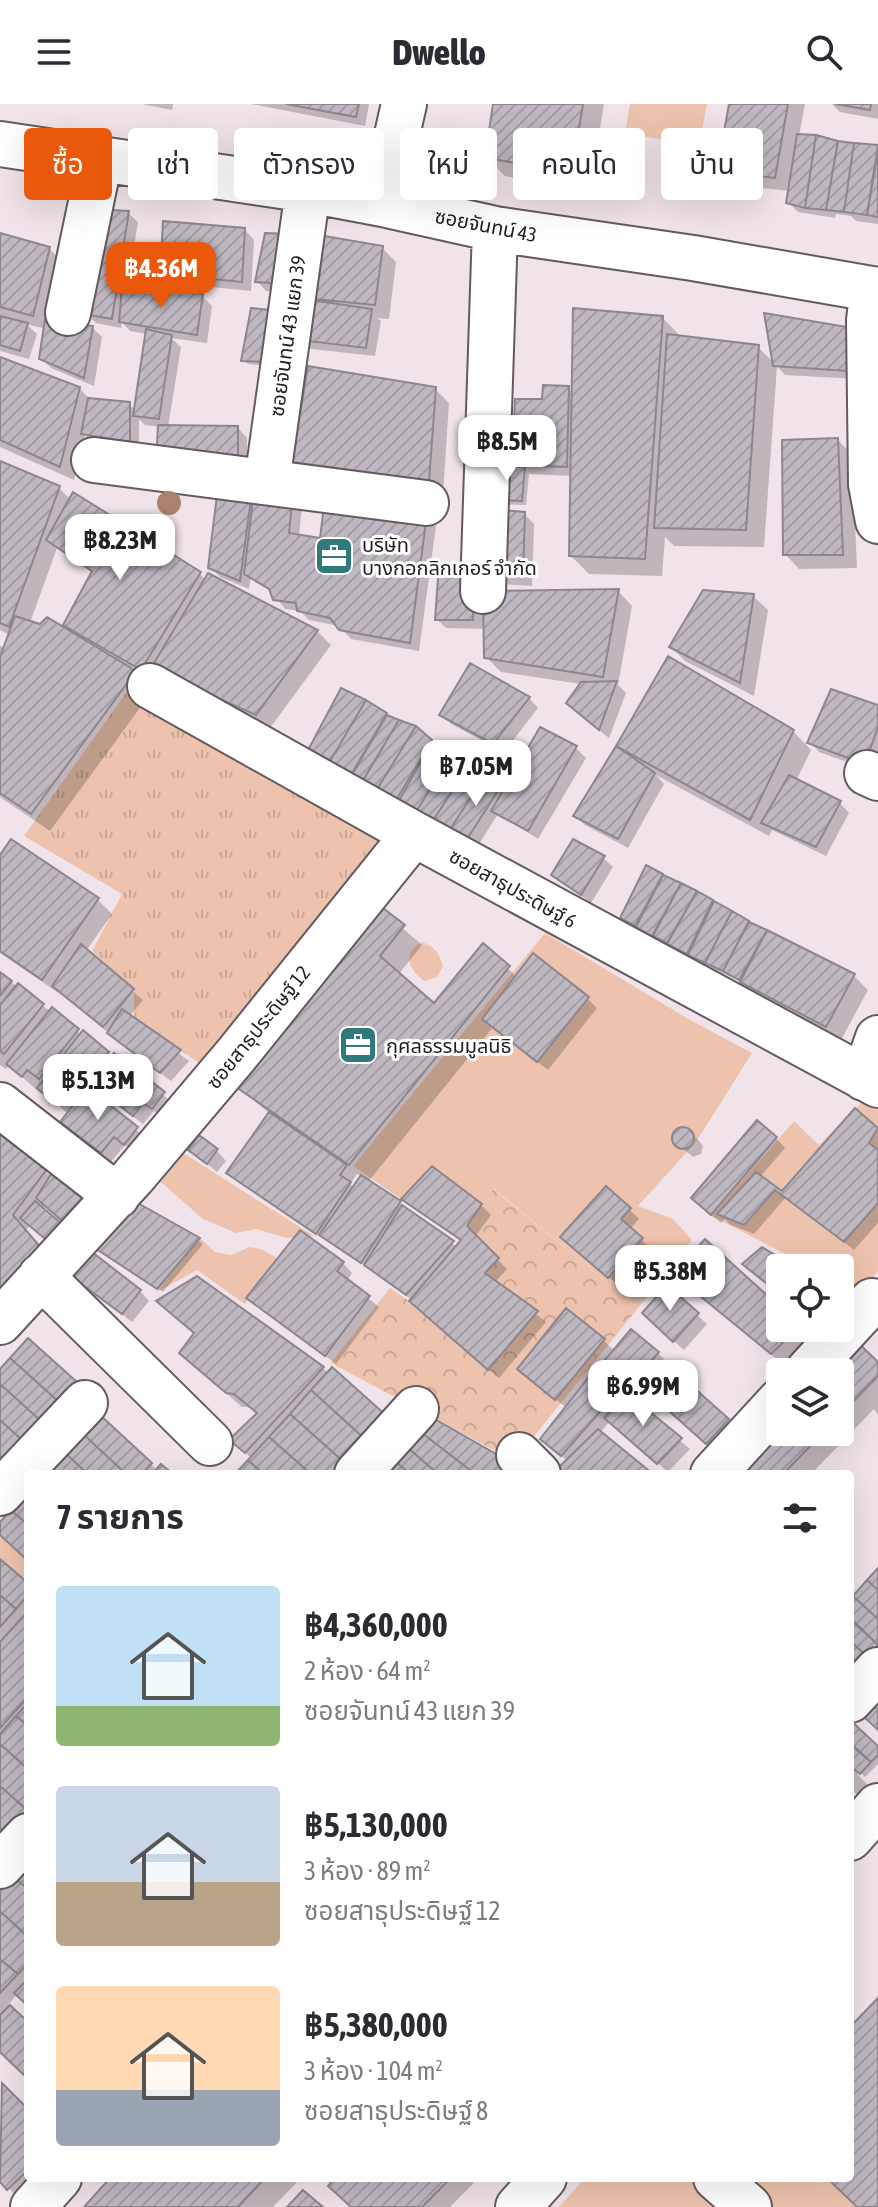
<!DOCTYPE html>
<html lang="th">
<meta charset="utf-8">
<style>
:root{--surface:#fff;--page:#f7f7f7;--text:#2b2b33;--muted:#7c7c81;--accent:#ea580c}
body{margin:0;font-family:"Asap Condensed","Noto Sans Thai",sans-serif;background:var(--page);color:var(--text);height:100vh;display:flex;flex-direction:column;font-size:30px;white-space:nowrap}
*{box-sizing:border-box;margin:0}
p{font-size:26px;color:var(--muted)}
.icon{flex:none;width:44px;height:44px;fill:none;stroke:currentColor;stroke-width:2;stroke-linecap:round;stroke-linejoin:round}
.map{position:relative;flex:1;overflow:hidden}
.sheet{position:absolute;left:24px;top:1366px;width:830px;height:712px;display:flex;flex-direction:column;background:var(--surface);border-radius:8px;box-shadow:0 8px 32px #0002}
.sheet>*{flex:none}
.guide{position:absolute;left:24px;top:24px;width:830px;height:72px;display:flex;gap:16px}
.controls{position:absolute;left:766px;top:1150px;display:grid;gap:16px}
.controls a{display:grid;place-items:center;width:88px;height:88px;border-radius:8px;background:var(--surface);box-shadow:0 8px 32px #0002;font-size:40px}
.price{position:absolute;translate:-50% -68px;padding:0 18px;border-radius:16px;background:#fff;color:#222;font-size:26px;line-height:52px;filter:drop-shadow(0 2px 4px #0008)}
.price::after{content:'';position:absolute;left:50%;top:48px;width:24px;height:18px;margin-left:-12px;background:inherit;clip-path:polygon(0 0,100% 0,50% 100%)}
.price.current{background:var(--accent);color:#fff}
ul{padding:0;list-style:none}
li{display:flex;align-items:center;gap:24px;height:200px;padding:0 32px}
li span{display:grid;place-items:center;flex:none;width:224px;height:160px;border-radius:8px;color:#555}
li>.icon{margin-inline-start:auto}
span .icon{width:96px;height:96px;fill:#fffc;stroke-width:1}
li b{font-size:34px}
h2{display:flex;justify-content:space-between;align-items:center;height:96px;padding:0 32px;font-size:34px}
.tag{padding:0 28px;border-radius:8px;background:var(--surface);box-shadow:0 8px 32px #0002;font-size:28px;line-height:72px}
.tag.current{background:var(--accent);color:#fff}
header{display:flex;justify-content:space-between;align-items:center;height:104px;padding:0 32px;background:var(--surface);font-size:36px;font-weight:800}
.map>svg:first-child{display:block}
</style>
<header><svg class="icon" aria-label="menu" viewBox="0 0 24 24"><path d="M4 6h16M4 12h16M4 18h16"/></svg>Dwello<svg class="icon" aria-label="search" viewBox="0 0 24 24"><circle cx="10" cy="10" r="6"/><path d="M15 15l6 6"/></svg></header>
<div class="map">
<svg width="878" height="2103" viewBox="0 0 878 2103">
<defs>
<pattern id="grass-tufts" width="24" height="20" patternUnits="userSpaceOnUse" patternTransform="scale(2)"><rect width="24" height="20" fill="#eec3ad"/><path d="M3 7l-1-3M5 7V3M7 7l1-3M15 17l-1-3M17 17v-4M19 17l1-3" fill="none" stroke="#cca795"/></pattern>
<pattern id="forest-crowns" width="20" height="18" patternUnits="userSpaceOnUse" patternTransform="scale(2)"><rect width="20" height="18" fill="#eec3ad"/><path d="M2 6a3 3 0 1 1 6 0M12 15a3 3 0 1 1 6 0" fill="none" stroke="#cca795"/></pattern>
<pattern id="building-hatch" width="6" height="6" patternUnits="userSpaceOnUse" patternTransform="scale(2)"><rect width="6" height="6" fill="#bfb8c1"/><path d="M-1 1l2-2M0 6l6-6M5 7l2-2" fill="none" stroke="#a49ea6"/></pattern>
</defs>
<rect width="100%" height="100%" fill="#f0e3e9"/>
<!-- grass -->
<path fill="url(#grass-tufts)" d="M126 589 381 736 201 960 134 916V885L92 847 122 790 24 732Z"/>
<!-- forest -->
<path fill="url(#forest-crowns)" d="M493 1085 638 1204 514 1357 331 1259 390 1184 409 1197 461 1136Z"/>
<!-- garden -->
<path fill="#eec3ad" d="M630 0H707L699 42 625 29Z
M545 829 690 916 752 949 696 1038 638 1102 673 1115 692 1136 638 1204 494 1085 461 1136 353 1062Z
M422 838C435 843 439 849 443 862L437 873 424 877C409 865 401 850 422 838Z
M861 999 878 1006V1167L861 1190 840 1179V1164H812L712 1112 794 1017 819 1041Z
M177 1045 314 1132 287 1134 256 1125 236 1129 203 1115 154 1072Z
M200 1134 215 1148 231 1151 250 1143 261 1145 277 1154 245 1200 197 1166 157 1188Z
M0 1431 28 1457V1479L0 1455Z
M585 2074H688L721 2103H559Z
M736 2074H827L857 2103H770Z"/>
<!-- shadow -->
<path fill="#0003" fill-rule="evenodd" d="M142 0H173L172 6Z
M251 0H369L365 22Z
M495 0H604L590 85 505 72 487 54Z
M731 0H805L799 32 878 44V120L856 117 851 112 836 110 835 114 798 108 788 98 790 87 734 81 719 66Z
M832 0H878V15L840 8Z
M128 109 138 118 127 185 202 192 212 202 207 239 171 234 181 243 168 323 238 324 247 334V363L160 323 145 321 139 315V347L93 339 85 331 74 376 0 343V255L79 284 92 297 129 300 136 307 147 230 130 227 122 218 121 224 96 219 86 210Z
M245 126 254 136 251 187 172 179 162 169Z
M0 131 49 144 63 159 49 217 92 223 102 233 94 282 51 264 41 254 46 225 26 220 37 230 29 255 0 247Z
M266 131 293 189 266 187 257 177Z
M382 144 396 158 389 215 377 214 381 217 375 252 303 244 299 195Z
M253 206 272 262 248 260 243 256Z
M662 213 680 232 758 243 775 260 846 225 856 235 858 275 785 271 777 262 764 443 674 442 665 433 662 472 589 470 571 452 572 372 529 370 526 401 495 400 520 365 515 360 544 297 568 284 573 289Z
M435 285 449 299 443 390 308 372 294 357Z
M838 336 852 351 857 464 799 465 785 450Z
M0 359 59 384 71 396 199 469 206 476 317 527 331 541 270 624 168 578 151 574 131 562 153 586 50 727 0 693V541L5 546 10 531 0 526ZM57 444 93 469 66 520 78 532 30 519Z
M220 385 302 401 299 433 322 436 426 412 436 422 419 547 351 535 339 522 309 516 300 507 285 505 272 488 251 473 249 485 220 473 210 463Z
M524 410 534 420 532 482 499 480Z
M618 487 632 502 618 581 626 589 609 634 578 609 581 580 501 568 486 553V525L446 524 437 515 483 489Z
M753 492 768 506 754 592 685 557 671 543Z
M669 555 793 627 811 646 796 677 840 699 849 709 826 752 772 726 769 732 656 671 664 680 628 744 585 721 576 712Z
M529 594 538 604 504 648 451 620 442 610Z
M878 603V658L875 668 819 648 810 638Z
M386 611 506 686 541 625 576 644 586 654 538 735 498 710 476 745 319 657Z
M12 738 98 796 112 810 86 847 143 896 129 913 189 957 171 977 119 938 58 886 57 888 0 849V754Z
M603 754 613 763 591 799 554 771Z
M647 764 854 872 868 886 841 936 757 892 746 880 679 849 672 842 627 818Z
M383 807 422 841 398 871 434 902 483 842 517 873 587 894 597 904 548 966 493 923 368 1078 400 1099 457 1143 462 1137 413 1104 404 1095 481 1101 491 1111 475 1133 507 1165 495 1178 546 1218 499 1274 421 1207 412 1196 372 1166 239 1079 229 1069 270 1010 238 983ZM357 1070 362 1073 354 1084 350 1080Z
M0 870 113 954 114 952 173 999 162 1013 154 1007 143 1020 106 992 102 997 146 1034 134 1049 125 1041 111 1058 72 1027 68 1010 43 987 41 990 9 961 6 965 0 961Z
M855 1006 878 1027V1119L854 1146 786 1093 754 1130 729 1120 725 1115 721 1119 703 1104 776 1034 785 1044 760 1073 782 1091Z
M680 1026 689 1027 699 1037 703 1042 701 1050 693 1053 678 1041 675 1035Z
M0 1030 52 1073 46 1100 42 1105 70 1156 30 1121 26 1127 0 1222Z
M190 1046 217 1047 226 1057 217 1068Z
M629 1105 639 1115 630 1125 651 1145 619 1182 573 1142Z
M198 1136 203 1140 163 1188 102 1148Z
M343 1159 352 1169 347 1177 379 1203 336 1260 249 1194Z
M85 1182 140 1187 149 1197 132 1218Z
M667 1184 707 1220 684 1246 654 1219Z
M690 1184 780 1206V1224H800L813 1237 786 1263Z
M172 1211 323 1264 329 1270 238 1370 252 1355 232 1336 259 1310 250 1303H242L196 1263V1230Z
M632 1228 658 1249 668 1259 666 1261 737 1326 717 1348 646 1283 643 1287 605 1255 596 1266 690 1345 668 1368 610 1317 600 1329 650 1370H567L568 1357 552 1344 567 1304 529 1274 603 1236 615 1247Z
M878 1261V1311L874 1305 811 1370H730L780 1328H840V1268Z
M100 1313 158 1367 170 1370H47Z
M0 1457 28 1482V1730L0 1761Z
M878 1469V1552L850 1581V1499Z
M850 1619 878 1644V1660L865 1673 859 1667 857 1670 868 1681 858 1691 852 1687 850 1689Z
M28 1752V1901L17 1890 8 1901 28 1921V1973L0 1946V1782Z
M2 1982 28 2008V2074H49L23 2099 0 2075Z
M113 2074H301L273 2103H87Z
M337 2074H469L474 2079 450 2103H352Z"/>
<!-- building -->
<path fill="url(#building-hatch)" stroke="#8d868f" stroke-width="2" d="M286 0H359L356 13Z
M493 0H583L572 68 485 54Z
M729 0H788L775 74 717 67Z
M835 0H871L870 6Z
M797 30 816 31 805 104 786 99Z
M816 31 838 37 826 106 805 104Z
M838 37 854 39 844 108 826 106Z
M854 39 878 41 867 111 844 108Z
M878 47V113L867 111Z
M110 106 129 107 112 215 84 210Z
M163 117 245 124 242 178 160 170Z
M0 129 50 143 33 212 0 203Z
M265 129 289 130 284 180 255 178Z
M307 129 383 142 375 201 294 193Z
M122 183 203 190 197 231 119 218Z
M297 194 372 205 366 244 291 235Z
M251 204 269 206 268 258 241 257Z
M573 204 663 212 645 455 569 452Z
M764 209 847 223 849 267 773 262Z
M0 212 28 219 20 247 0 241Z
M45 215 93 222 84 274 39 255Z
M146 225 172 231 159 315 133 312Z
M667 230 759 241 746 426 654 424Z
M0 253 80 283 60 363 0 336Z
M308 262 436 283 429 377 292 358Z
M543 281 569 282 567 363 513 361 515 295H542Z
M88 294 130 298V338L81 330Z
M158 321 238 322V354L157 342Z
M838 334 843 451H783L782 336Z
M0 357 60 382 9 523 0 519Z
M492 361 525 363 522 397 488 396Z
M218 383 252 387 240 477 208 464Z
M254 387 293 389 289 429 320 434 325 394 427 410 410 539 339 526 330 514 297 507 296 499 273 496 269 485 244 470Z
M73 388 201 468 141 566 63 521 92 467 46 436Z
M490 405 525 408 523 473 487 471Z
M439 460 475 461 473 516H435Z
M208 469 318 526 256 611 151 564Z
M619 485 603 573 484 554 483 487Z
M703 486 754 490 740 579 669 543Z
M15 512 40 520 47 513 136 567 31 710 0 689V553Z
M668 552 794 626 750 716 616 642Z
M470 559 530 593 493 640 439 611Z
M617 577 599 626 566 599 581 578Z
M341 584 366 596 329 659 307 648Z
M831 585 878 601V623L865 660 807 639Z
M366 596 387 609 351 671 329 659Z
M387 611 399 616 361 680 350 674Z
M399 616 416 622 376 687 360 681Z
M416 622 432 636 395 698 376 687Z
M540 623 577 642 528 727 491 707Z
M432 638 451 650 415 710 397 700Z
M616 642 655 669 618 735 573 712Z
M451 650 470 660 432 718 415 710Z
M470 660 486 670 449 727 432 718Z
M486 670 502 680 466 737 449 727Z
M789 671 841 697 816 743 761 719Z
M11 735 99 794 42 876 0 847V751Z
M573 735 605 752 581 791 551 771Z
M646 761 663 770 635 822 620 814Z
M663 771 681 779 652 832 636 823Z
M681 779 697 787 667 839 653 832Z
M697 787 713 796 687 850 667 840Z
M714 797 732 807 705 859 688 851Z
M383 804 405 821 380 852 434 899 483 839 510 862 349 1061 236 983Z
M732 807 749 817 723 867 705 859Z
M749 818 767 826 739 876 723 867Z
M767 826 855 870 826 923 740 878Z
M81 840 134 885 103 923 52 882Z
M533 849 589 893 537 958 482 915Z
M0 868 12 877 0 892Z
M18 879 44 900 4 950 0 947V901Z
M52 903 79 925 39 975 27 966 22 973 6 960Z
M122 905 181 946 160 969 107 929Z
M83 926 109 948 69 998 58 988 52 996 37 984Z
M114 949 165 988 152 1005 143 999 133 1012 90 979Z
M87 983 138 1023 124 1041 114 1033 101 1049 60 1018Z
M855 1004 878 1024 869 1039 878 1046V1099L844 1138 775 1086 744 1121 717 1110 756 1068 782 1087Z
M269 1008 347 1061 340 1071 351 1078 316 1130 226 1069Z
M757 1016 777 1033 711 1111 691 1094Z
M672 1034a11 11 0 1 1 22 0a11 11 0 1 1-22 0Z
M0 1028 47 1065 13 1111 42 1145 0 1192Z
M199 1031 218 1045 207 1060 188 1046Z
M56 1062 94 1091 69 1123 36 1094Z
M432 1062 482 1100 467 1122 499 1154 485 1169 538 1207 488 1266 409 1197 461 1136 401 1095Z
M361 1071 401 1097 361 1159 319 1131Z
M606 1082 631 1104 621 1115 643 1134 608 1174 560 1133Z
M35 1097 69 1126 55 1143 20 1114Z
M136 1098 200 1134 157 1185 95 1144Z
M402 1101 454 1137 406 1191 364 1161Z
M300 1126 344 1158 337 1167 370 1192 325 1252 246 1194Z
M705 1135 780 1203V1224H798L771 1250 673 1170Z
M762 1143 797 1164H780V1190L742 1160Z
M92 1148 141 1186 122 1210 72 1173Z
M197 1172 324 1263 245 1349 229 1336 257 1309 234 1290 226 1289 179 1249 194 1229 156 1197Z
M667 1181 699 1209 673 1238 642 1209Z
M566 1204 605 1235 555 1296 517 1265Z
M631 1225 659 1248 632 1279 604 1257Z
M28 1234 77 1278 59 1298 10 1254Z
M853 1234 878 1258V1272L840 1311V1268H821Z
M10 1254 59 1298 41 1317 0 1280V1265Z
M665 1258 729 1315 706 1340 641 1282Z
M332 1263 388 1313 367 1337 311 1286Z
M596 1264 622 1283 561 1352 540 1335Z
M0 1280 41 1317 23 1337 0 1316Z
M311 1286 367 1337 346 1360 290 1310Z
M626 1288 682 1334 657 1360 604 1314Z
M424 1309 510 1358 498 1370H475L413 1322Z
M99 1310 152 1359 142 1370H126L82 1329Z
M290 1310 346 1360 337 1370H311L269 1333Z
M0 1316 23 1337 5 1357 0 1352Z
M413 1322 475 1370H438L400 1337Z
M598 1325 653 1370H564L558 1364Z
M780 1328H824L783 1370H727Z
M82 1329 126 1370H88L64 1348Z
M269 1333 311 1370H263L248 1356Z
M400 1337 438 1370H410L388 1351Z
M64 1348 88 1370H49L46 1368Z
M388 1351 410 1370H380Z
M248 1356 263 1370H235Z
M161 1360 173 1370H152Z
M28 1387V1421L11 1406Z
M11 1406 28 1421V1457L0 1431V1418Z
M0 1455 28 1479V1491L16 1505 0 1491Z
M878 1464V1486L867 1476Z
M867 1476 878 1486V1515L853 1492Z
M0 1491 16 1505 0 1523Z
M853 1492 878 1515V1541L850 1514V1496Z
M28 1507V1593L0 1624V1538Z
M850 1515 878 1541 868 1553 850 1537Z
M850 1537 868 1553 858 1563 850 1555Z
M862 1591 878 1605V1626L852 1602Z
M28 1599V1622L16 1612Z
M16 1612 28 1622V1665L0 1640V1630Z
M850 1616 878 1642V1651L871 1658 850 1639Z
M0 1640 28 1665V1707L0 1682Z
M850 1640 871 1658 860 1670 850 1662Z
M0 1682 28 1707V1711L9 1732 0 1724Z
M28 1749V1785L9 1769Z
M9 1769 28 1785V1833L0 1807V1779Z
M0 1807 28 1833V1859L18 1870 0 1855Z
M0 1855 18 1870 0 1889Z
M28 1875V1902L14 1889Z
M878 1894V2103H857L827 2074H850V1923Z
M10 1901 28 1918V1975L0 1948V1911Z
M2 1979 28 2005V2066L7 2086 0 2078Z
M110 2074H265L238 2103H84Z
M335 2074H451L422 2103H351L328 2082Z
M303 2086 323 2103H287Z"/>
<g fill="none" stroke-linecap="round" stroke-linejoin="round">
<defs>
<path id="minor" d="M0 40 308 86 387 101 495 125 693 154 878 186
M387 101 392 53 404 0
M873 185 869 216 871 380 878 417
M68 209 100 55
M94 356 426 399
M267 378 308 86
M483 487 495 125
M150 582 414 730 878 981
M867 669 878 674
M864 974 878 934
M0 1001 117 1092
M41 1172 210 1339
M0 1218 133 1073 237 950 414 730
M807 1268 872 1197
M519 1351 538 1370
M357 1370 416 1305
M713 1370 780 1297
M0 1389 85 1299
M850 1596 878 1566
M850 1734 878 1702
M0 1762 28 1732
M716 2074 749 2103
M33 2103 59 2074
M518 2103 544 2074"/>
</defs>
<!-- minor casing -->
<use href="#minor" stroke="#655a5f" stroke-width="48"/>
<!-- minor -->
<use href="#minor" stroke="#fff" stroke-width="44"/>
</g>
<!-- trees -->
<circle fill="#ac826a" cx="169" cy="399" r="12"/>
<!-- icons -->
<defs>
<symbol id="office-square" viewBox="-11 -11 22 22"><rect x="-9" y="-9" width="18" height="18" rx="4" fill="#30797c" stroke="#fff"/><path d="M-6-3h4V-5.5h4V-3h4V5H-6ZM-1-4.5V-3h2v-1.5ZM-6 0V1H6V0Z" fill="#fff"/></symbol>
</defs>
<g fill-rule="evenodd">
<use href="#office-square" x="312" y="430" width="44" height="44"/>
<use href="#office-square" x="336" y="919" width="44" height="44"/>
</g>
<g text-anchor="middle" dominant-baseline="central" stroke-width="6" stroke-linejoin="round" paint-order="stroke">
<!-- street labels -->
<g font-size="20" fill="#221e20" stroke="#fff">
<text transform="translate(486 121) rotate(11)">ซอยจันทน์ 43</text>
<text transform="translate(287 232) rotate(-82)">ซอยจันทน์ 43 แยก 39</text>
<text transform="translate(513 784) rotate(29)">ซอยสาธุประดิษฐ์ 6</text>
<text transform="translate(258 923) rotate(-51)">ซอยสาธุประดิษฐ์ 12</text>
</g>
<!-- poi labels -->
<g font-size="20" fill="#221e20" stroke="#fff" text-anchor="start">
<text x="362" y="440">บริษัท<tspan x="362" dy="23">บางกอกลิกเกอร์ จำกัด</tspan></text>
<text x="386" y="941">กุศลธรรมมูลนิธิ</text>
</g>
</g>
</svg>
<div class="controls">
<a><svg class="icon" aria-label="locate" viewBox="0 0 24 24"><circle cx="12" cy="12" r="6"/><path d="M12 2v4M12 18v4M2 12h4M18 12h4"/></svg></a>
<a><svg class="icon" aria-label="layers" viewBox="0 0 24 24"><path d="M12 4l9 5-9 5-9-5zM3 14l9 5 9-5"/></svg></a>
</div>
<b class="price current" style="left:161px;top:206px">฿4.36M</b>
<b class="price" style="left:507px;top:379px">฿8.5M</b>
<b class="price" style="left:120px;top:478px">฿8.23M</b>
<b class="price" style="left:476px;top:704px">฿7.05M</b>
<b class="price" style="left:98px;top:1018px">฿5.13M</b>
<b class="price" style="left:670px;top:1209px">฿5.38M</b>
<b class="price" style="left:643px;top:1324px">฿6.99M</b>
<div class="guide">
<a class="tag current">ซื้อ</a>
<a class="tag">เช่า</a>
<a class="tag">ตัวกรอง</a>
<a class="tag">ใหม่</a>
<a class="tag">คอนโด</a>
<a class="tag">บ้าน</a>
</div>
<section class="sheet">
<h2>7 รายการ<svg class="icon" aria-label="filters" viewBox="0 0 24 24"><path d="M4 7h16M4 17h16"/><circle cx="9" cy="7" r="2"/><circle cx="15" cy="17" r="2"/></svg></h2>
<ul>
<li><span style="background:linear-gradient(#bfe0f5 75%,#8fb573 0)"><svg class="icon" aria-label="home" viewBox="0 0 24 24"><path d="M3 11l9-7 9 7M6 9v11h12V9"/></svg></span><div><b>฿4,360,000</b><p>2 ห้อง · 64 m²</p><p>ซอยจันทน์ 43 แยก 39</p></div></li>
<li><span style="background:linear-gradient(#c9d6e8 60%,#b9a48a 0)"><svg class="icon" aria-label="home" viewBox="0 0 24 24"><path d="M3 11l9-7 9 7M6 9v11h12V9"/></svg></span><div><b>฿5,130,000</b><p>3 ห้อง · 89 m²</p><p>ซอยสาธุประดิษฐ์ 12</p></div></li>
<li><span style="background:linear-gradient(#ffd9b3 65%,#9aa5b1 0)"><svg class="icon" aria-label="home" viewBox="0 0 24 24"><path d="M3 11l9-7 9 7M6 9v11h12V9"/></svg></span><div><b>฿5,380,000</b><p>3 ห้อง · 104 m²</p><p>ซอยสาธุประดิษฐ์ 8</p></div></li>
</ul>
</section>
</div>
